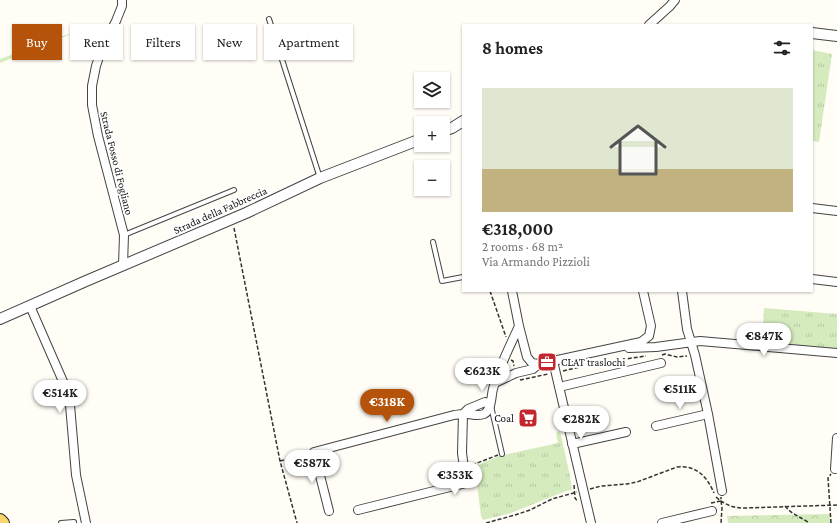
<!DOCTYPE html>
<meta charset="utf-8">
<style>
:root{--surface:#fff;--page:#f6f6f6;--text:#222;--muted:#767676;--line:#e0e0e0;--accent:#b45309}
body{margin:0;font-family:"Crimson Pro",serif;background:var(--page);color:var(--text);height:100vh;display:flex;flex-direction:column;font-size:15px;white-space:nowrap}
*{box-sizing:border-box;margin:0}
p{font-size:13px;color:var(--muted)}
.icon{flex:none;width:22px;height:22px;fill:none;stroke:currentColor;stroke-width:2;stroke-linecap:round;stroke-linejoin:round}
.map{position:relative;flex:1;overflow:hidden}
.panel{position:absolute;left:462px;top:24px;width:351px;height:268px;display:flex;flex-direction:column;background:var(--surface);border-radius:0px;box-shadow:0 1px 3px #0004}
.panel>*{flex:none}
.top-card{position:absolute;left:12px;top:24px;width:380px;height:36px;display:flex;gap:8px}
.buttons{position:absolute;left:414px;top:72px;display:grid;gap:8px}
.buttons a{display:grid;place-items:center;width:36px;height:36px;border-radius:0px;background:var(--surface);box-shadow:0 1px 3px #0004;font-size:20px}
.price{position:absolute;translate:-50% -34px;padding:0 9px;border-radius:14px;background:#fff;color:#222;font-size:13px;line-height:26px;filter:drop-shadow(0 1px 2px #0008)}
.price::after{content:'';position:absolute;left:50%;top:24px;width:12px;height:9px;margin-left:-6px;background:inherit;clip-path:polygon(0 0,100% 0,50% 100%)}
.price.current{background:var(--accent);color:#fff}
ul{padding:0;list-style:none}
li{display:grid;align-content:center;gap:8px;height:212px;padding:0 20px}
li+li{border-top:1px solid var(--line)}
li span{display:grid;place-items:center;height:124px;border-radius:0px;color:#555}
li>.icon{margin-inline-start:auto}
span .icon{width:72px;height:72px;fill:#fffc;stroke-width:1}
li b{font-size:17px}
h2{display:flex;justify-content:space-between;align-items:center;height:48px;padding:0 20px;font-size:17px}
.tag{padding:0 14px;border-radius:0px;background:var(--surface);box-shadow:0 1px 3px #0004;font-size:14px;line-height:36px}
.tag.current{background:var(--accent);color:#fff}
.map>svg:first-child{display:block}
</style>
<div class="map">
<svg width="837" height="523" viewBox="0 0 837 523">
<defs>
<pattern id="grass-tufts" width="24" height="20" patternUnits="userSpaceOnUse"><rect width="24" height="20" fill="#d5ebbd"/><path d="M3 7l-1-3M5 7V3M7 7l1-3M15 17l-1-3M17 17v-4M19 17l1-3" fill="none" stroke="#b6c8a1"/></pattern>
<pattern id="park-crowns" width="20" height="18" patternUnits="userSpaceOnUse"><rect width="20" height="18" fill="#d5ebbd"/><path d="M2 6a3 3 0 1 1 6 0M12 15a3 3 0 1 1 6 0" fill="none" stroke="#b6c8a1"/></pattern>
</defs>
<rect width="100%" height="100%" fill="#fffdf5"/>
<!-- grass -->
<path fill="url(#grass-tufts)" d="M83 29 0 63V59Z
M812 50 832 54 819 142 812 141Z
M764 308 837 314V349L762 343Z
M560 431 570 476 572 490 566 491 511 513 483 520 481 516 477 484 473 467 499 456 558 443 556 433Z"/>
<!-- park -->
<path fill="url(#park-crowns)" d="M830 514V523H728L727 516Z"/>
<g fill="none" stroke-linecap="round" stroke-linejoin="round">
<defs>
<path id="service" d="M269 19 320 178
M124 235 234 190
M433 242 442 281 463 277
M487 362C490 369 490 376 495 383
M491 406 502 454
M61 523 74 522"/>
<path id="minor" d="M122 0V6L116 21 102 48 96 66 92 86V105L98 136 124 235 123 265
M649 25 670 6 675 0
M812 208 837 211
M812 279 837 282
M512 291 519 326 527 357 532 363 539 364 641 342 649 336 651 326 643 291
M682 291 687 329 695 355 708 414 722 491
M30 306 65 386 70 405 76 475 86 523
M629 348 656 347 700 341 837 353
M553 361 591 523
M495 383 516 373 533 369 539 364
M559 387 661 363
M463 414 468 409 485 402 490 404
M656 426 708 414
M572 444 626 432
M835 469 837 438
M358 510 466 483 462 453 463 414
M329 511 314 452 454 415C456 415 460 414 463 414 470 413 477 417 484 414 492 410 491 396 493 389 499 367 510 346 519 326
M662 523 712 511"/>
<path id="tertiary" d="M812 33 837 36
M443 131 452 128 463 121
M0 319 86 281 246 213 320 178 421 139"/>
<path id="primary" d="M0 520 3 523"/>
</defs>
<!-- service casing -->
<use href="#service" stroke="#444" stroke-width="6"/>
<!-- minor casing -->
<use href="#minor" stroke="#444" stroke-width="10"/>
<!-- tertiary casing -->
<use href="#tertiary" stroke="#444" stroke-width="12"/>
<!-- primary casing -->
<use href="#primary" stroke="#222" stroke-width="14"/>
<!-- path -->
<path stroke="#333" stroke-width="1.5" stroke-dasharray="4 2" stroke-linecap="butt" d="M234 228 280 461 297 523
M490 291 506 337
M662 355 665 354 677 357 687 356
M511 360 513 361 514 366
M563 371 592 364 646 356
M520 380 548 374
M280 461 307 454
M472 465 498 455
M574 485 575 498 578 502
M590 489 601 486 627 484 637 482 677 467C697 465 707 477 714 493
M716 497C725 505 733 508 745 508L837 505
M721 501 722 508 721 523
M711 503 721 501V497
M785 506C791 514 801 517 809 523
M486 523 515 515 530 510 552 499 577 492
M831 523 828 478 831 474"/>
<!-- service -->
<use href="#service" stroke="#fff" stroke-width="4"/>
<!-- minor -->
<use href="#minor" stroke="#fff" stroke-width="8"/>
<!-- tertiary -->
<use href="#tertiary" stroke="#fff" stroke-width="10"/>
<!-- primary -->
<use href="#primary" stroke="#f9d66b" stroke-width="12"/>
</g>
<!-- icons -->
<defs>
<symbol id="office-square" viewBox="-11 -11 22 22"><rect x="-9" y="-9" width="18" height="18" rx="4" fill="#c4262e" stroke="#fff"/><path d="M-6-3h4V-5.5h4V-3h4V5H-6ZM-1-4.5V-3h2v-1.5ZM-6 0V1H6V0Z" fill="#fff"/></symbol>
<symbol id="supermarket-square" viewBox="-11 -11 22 22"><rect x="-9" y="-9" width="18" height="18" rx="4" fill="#c4262e" stroke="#fff"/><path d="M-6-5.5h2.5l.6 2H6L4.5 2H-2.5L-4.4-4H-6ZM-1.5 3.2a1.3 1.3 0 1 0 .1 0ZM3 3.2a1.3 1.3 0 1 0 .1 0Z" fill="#fff"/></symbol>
</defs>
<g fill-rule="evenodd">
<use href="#office-square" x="536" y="351" width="22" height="22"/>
<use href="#supermarket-square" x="517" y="407" width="22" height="22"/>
</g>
<g text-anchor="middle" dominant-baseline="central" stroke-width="4" stroke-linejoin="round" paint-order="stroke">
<!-- street labels -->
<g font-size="11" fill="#111" stroke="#fff">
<text transform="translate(117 163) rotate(76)">Strada Fosso di Fogliano</text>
<text transform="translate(220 210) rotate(-24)">Strada della Fabbreccia</text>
</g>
<!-- poi labels -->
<g font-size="11" fill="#111" stroke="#fff" text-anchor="start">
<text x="561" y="362">CLAT traslochi</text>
<text x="514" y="418" text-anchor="end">Coal</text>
</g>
</g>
</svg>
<div class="buttons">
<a><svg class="icon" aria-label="layers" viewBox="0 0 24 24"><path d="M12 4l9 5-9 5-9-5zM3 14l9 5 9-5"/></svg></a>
<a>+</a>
<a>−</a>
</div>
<b class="price" style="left:764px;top:357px">€847K</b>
<b class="price" style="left:482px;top:392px">€623K</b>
<b class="price" style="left:680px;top:410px">€511K</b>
<b class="price" style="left:60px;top:414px">€514K</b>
<b class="price current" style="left:387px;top:423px">€318K</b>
<b class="price" style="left:581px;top:440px">€282K</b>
<b class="price" style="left:312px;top:484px">€587K</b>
<b class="price" style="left:455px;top:496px">€353K</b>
<div class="top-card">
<a class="tag current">Buy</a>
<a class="tag">Rent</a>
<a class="tag">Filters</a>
<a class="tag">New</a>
<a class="tag">Apartment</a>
</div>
<section class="panel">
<h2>8 homes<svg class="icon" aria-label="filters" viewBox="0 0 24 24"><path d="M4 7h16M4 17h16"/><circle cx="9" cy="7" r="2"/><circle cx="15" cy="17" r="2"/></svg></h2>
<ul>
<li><span style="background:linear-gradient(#dfe7d0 65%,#c2b280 0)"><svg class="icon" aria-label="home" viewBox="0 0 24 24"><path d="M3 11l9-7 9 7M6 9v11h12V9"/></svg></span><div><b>€318,000</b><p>2 rooms · 68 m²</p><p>Via Armando Pizzioli</p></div></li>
</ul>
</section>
</div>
